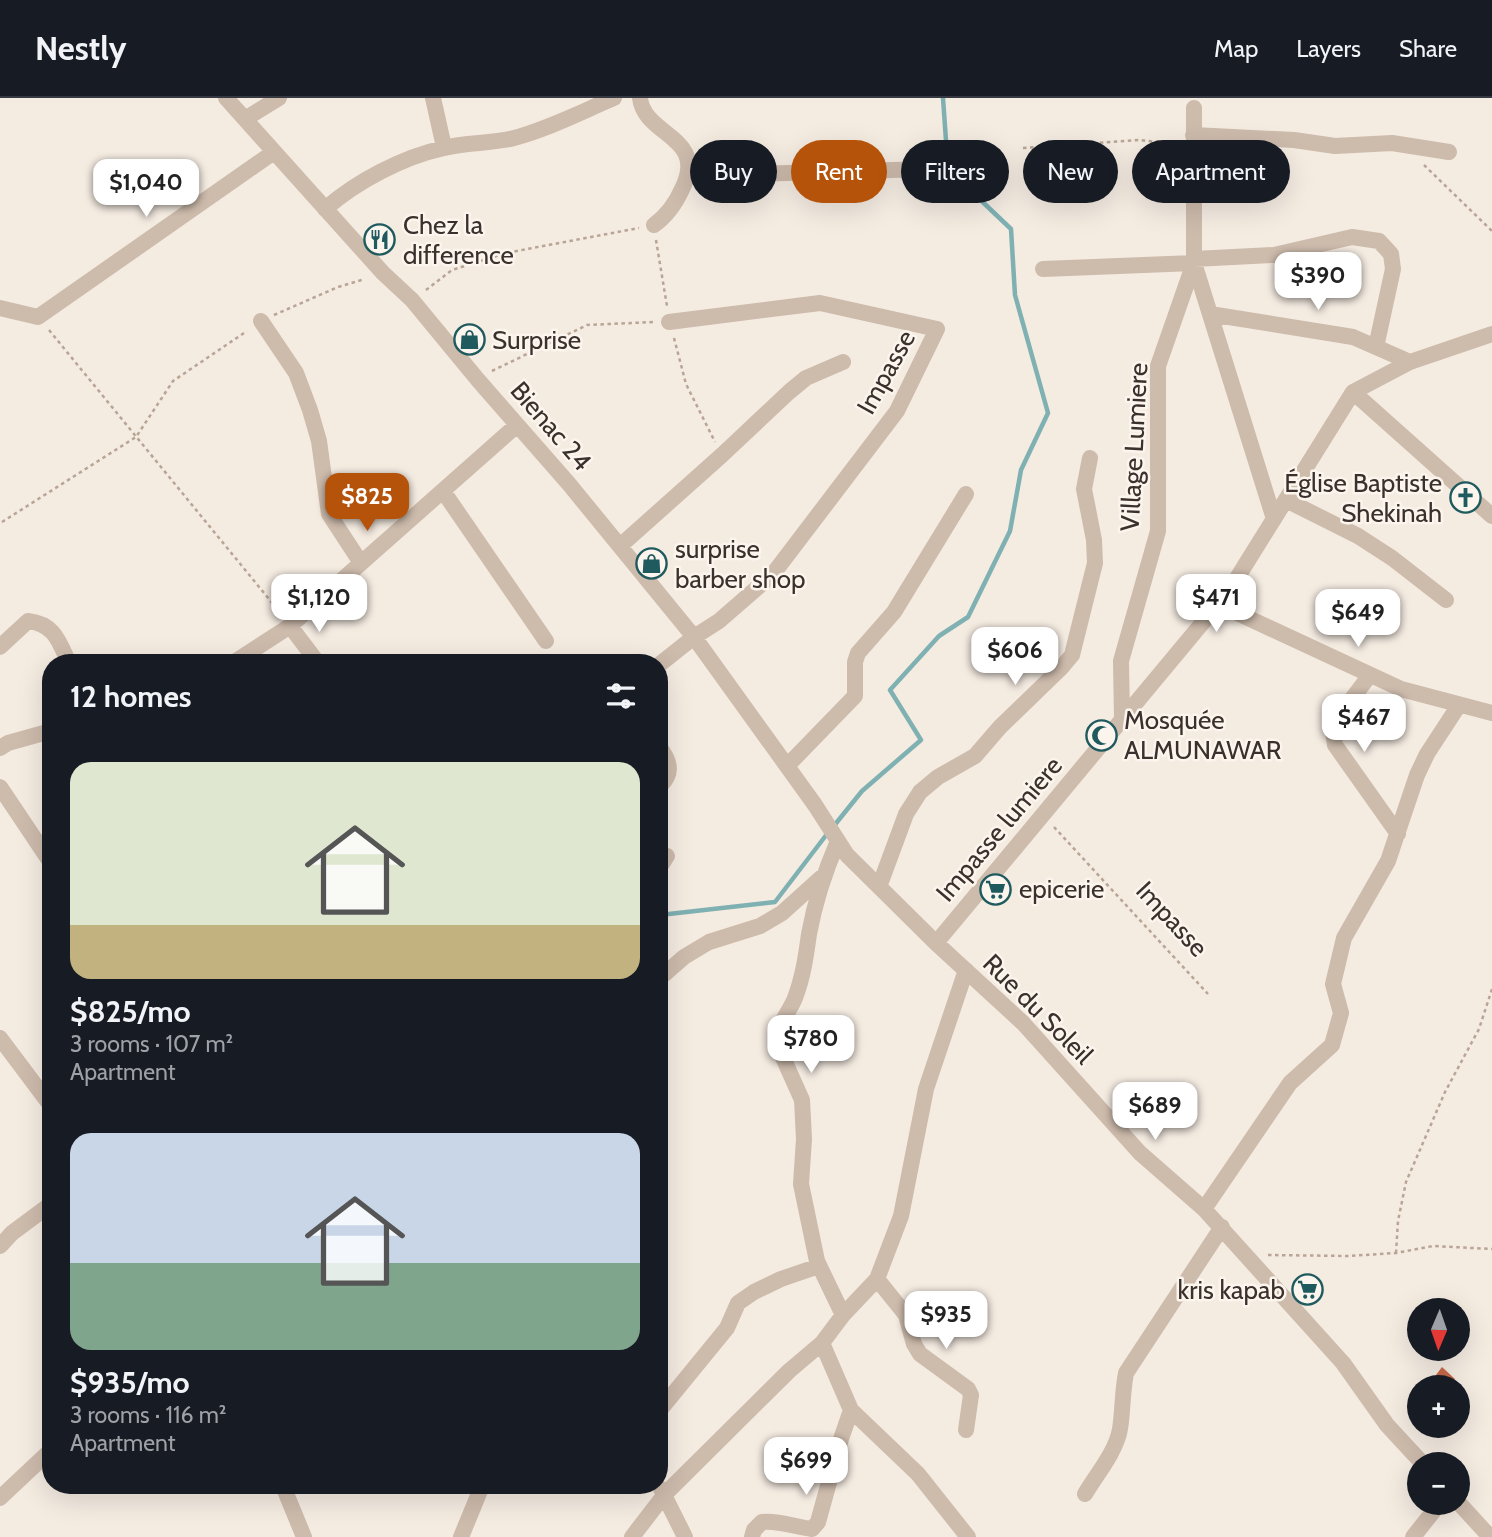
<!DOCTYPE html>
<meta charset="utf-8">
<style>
:root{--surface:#171b24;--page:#20242c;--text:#f1f3f6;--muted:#9ea1a6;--line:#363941;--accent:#b45309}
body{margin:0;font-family:Cabin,sans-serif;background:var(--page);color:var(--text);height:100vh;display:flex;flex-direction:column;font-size:26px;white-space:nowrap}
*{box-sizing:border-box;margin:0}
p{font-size:23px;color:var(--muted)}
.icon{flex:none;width:38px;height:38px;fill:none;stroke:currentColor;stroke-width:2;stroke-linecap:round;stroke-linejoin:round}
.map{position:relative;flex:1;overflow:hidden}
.panel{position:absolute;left:42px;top:556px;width:626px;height:840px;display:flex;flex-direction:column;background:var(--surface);border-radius:28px;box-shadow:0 7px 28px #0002}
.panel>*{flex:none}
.top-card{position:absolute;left:690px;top:42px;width:665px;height:63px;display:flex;gap:14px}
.needle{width:46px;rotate:182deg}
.fabs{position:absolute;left:1407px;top:1200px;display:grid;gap:14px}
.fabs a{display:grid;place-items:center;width:63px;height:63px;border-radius:50%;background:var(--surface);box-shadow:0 7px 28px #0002;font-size:35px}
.price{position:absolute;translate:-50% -60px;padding:0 16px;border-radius:14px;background:#fff;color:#222;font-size:23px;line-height:46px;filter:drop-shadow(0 2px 4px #0008)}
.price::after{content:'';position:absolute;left:50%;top:42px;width:21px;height:16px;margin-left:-10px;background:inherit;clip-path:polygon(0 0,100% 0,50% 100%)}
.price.current{background:var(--accent);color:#fff}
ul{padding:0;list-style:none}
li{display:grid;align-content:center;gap:14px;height:371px;padding:0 28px}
li span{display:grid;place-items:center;height:217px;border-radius:21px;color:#555}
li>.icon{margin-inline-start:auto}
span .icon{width:126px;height:126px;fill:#fffc;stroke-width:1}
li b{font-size:30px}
h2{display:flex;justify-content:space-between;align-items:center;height:84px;padding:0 28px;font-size:30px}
.tag{padding:0 24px;border-radius:32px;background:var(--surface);box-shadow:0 7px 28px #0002;font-size:24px;line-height:63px}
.tag.current{background:var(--accent);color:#fff}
header{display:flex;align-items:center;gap:42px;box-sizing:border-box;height:98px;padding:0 35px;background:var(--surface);border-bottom:2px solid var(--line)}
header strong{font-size:33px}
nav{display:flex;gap:38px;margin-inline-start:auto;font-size:24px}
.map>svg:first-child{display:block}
</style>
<header>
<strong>Nestly</strong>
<nav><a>Map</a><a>Layers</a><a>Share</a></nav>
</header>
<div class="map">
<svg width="1492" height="1439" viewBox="0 0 1492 1439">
<rect width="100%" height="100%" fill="#f4ebe1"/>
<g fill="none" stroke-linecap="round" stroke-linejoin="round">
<!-- stream -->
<path stroke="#7fb0b2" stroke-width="4.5" d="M833 729 862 693 921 642 890 592 939 538 968 519 1010 433 1021 372 1048 315 1015 197 1011 131 948 71 943 0
M660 817 775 804 827 736"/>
</g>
<!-- building -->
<path fill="#c8694b" d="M1442 1269 1455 1281 1448 1290H1426Z"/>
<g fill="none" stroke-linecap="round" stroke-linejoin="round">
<!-- path -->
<path stroke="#b9a596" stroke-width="2.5" stroke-dasharray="3.5 3.5" stroke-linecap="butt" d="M1023 50 1139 42 1177 46
M1424 67 1492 133
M656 142 667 208
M426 192 452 172 506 155 639 130
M274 217 338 189 365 181
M49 232 282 517
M674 240 686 286 715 344
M492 273 587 227 654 224
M2 424 136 339 173 283 247 233
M1054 729 1208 896
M1396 1155 1398 1123 1406 1084 1445 994 1479 931 1492 891
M1268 1157 1348 1158 1396 1155 1433 1148 1492 1151"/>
<!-- street -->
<path stroke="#cdbbac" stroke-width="16" d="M226 0 383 175 412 202 478 282 569 386 694 539 815 707 847 757 936 845 1023 925 1140 1055 1204 1111 1343 1265 1387 1327 1424 1367
M433 0 444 49
M640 0C644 38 707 38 683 89 676 105 668 117 654 127
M245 21 279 0
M1193 37 1294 42 1335 48 1392 45 1449 54
M689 78 928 71
M325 111C357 83 403 59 444 50 467 44 491 46 514 40 548 31 581 14 614 0
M1194 161 1274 157 1352 139 1379 143 1391 156 1393 171 1376 249
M1043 171 1194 165V10
M0 210 38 219 274 54
M1210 216 1353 239 1410 264
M261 223 296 275 310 312 319 343 329 416 361 465
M1353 294 1492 418
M443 393 546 543
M1286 402 1358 438 1392 460 1446 502
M620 448 722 357 789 294 806 280 843 264
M1218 506 1401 591 1492 615
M290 528 318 565
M0 549 28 523C55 526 59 544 69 565
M233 565 290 528 517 327
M660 566 694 539 719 523 773 476 897 313 937 231 820 205 669 224
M1370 577 1332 627 1335 647 1398 736
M1122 621 1121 563 1158 433V268L1194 165 1274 421
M0 650 8 645 51 633
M660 650C670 663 673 676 660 688
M787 668 855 598V564L858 555 894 514 966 396
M0 689 51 765
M838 743C825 773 815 803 809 836 806 858 803 879 795 900 789 915 777 927 776 944L802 1002 804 1041 801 1086 817 1163 843 1217
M660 769 667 758
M879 789 906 716 920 694 938 679 975 658 1000 629 1062 569 1072 557 1095 465 1094 442 1084 391 1090 360
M936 845 1229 493 1353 294 1410 264 1492 236
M660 880 684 859 709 844 760 828 782 815 822 779
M0 940 51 1008
M1204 1111 1290 985 1332 947 1341 915 1333 886 1344 840 1388 763 1417 677 1427 656 1459 607
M0 1148 12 1135 51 1106
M877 1181 906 1217 914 1246 920 1256 968 1291 971 1297 966 1332
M822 1245 851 1312 918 1376 968 1439
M660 1312 727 1230 738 1205 754 1194 781 1181 819 1168
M283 1388 304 1439
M661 1391 685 1439
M1085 1396C1096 1377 1116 1354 1120 1331 1123 1312 1122 1296 1126 1275L1222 1129
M0 1400 51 1352
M1458 1404 1490 1439
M461 1439 482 1388
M632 1439 665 1396 789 1273 822 1245 843 1217 877 1181 901 1118 926 991 966 872
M752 1439 754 1432 762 1424C778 1422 795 1429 812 1431L818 1424 841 1341 851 1312
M1413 1439 1440 1405"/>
</g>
<!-- icons -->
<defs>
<symbol id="restaurant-ring" viewBox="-11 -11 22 22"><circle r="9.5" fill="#fbf5ee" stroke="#1f5a5e" stroke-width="1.5"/><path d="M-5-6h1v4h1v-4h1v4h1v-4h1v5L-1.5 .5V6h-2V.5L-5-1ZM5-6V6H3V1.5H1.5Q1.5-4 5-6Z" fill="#1f5a5e"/></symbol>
<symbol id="shop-ring" viewBox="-11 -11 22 22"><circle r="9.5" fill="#fbf5ee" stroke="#1f5a5e" stroke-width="1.5"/><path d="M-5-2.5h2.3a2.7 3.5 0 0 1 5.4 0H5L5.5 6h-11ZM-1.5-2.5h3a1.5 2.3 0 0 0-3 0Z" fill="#1f5a5e"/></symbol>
<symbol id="church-ring" viewBox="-11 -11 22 22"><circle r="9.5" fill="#fbf5ee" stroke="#1f5a5e" stroke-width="1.5"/><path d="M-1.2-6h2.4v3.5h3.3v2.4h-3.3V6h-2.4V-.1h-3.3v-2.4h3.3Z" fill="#1f5a5e"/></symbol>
<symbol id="mosque-ring" viewBox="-11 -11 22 22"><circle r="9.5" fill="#fbf5ee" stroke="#1f5a5e" stroke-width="1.5"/><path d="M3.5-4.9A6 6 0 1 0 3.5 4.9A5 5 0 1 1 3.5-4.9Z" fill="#1f5a5e"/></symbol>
<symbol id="supermarket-ring" viewBox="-11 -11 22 22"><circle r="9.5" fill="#fbf5ee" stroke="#1f5a5e" stroke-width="1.5"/><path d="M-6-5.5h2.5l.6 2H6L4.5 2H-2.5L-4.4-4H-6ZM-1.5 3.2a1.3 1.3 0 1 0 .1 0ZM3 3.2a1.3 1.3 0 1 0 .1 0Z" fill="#1f5a5e"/></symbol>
</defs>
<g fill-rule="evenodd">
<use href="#restaurant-ring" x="362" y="124" width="35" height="35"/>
<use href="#shop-ring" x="452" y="224" width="35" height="35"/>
<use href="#church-ring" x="1448" y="382" width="35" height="35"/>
<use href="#shop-ring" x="634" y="448" width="35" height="35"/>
<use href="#mosque-ring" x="1084" y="620" width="35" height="35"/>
<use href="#supermarket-ring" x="978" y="774" width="35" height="35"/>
<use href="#supermarket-ring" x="1290" y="1174" width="35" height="35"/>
</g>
<g text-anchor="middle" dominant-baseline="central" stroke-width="5" stroke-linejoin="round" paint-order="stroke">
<!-- poi labels -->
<g font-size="26" fill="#3b302b" stroke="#fbf5ee" text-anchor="start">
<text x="403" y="127">Chez la<tspan x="403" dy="30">difference</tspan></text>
<text x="492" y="242">Surprise</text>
<text x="1442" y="385" text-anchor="end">Église Baptiste<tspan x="1442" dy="30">Shekinah</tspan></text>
<text x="675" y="451">surprise<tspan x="675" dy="30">barber shop</tspan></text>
<text x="1124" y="622">Mosquée<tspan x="1124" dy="30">ALMUNAWAR</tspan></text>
<text x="1019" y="791">epicerie</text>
<text x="1285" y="1192" text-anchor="end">kris kapab</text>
</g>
<!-- street labels -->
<g font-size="26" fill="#3b302b" stroke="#fbf5ee">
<text transform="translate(886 274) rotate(-61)">Impasse</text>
<text transform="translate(551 328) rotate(49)">Bienac 24</text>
<text transform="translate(1134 349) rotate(-87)">Village Lumiere</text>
<text transform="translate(999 731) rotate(-50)">Impasse lumiere</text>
<text transform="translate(1172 821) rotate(47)">Impasse</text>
<text transform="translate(1038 911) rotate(45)">Rue du Soleil</text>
</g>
</g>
</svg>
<div class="fabs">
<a><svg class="needle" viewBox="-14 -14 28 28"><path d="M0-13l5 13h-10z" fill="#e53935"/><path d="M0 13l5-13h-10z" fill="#9ea1a6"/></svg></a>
<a>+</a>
<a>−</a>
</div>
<b class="price" style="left:146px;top:121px">$1,040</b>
<b class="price" style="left:1318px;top:214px">$390</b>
<b class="price current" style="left:367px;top:435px">$825</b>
<b class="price" style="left:319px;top:536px">$1,120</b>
<b class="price" style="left:1216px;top:536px">$471</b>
<b class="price" style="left:1358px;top:551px">$649</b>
<b class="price" style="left:1015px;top:589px">$606</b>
<b class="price" style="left:1364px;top:656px">$467</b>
<b class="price" style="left:811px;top:977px">$780</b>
<b class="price" style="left:1155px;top:1044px">$689</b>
<b class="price" style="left:946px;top:1253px">$935</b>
<b class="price" style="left:806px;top:1399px">$699</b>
<div class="top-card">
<a class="tag">Buy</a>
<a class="tag current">Rent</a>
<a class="tag">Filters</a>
<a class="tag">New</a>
<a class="tag">Apartment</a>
</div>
<section class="panel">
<h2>12 homes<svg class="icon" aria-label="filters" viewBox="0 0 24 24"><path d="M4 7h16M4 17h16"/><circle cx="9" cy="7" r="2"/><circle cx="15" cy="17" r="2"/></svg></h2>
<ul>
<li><span style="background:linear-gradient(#dfe7d0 75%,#c2b280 0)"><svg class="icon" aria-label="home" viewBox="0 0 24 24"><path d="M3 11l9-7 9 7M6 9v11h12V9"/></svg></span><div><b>$825/mo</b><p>3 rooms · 107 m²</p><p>Apartment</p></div></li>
<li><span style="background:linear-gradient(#c9d6e8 60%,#7fa58c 0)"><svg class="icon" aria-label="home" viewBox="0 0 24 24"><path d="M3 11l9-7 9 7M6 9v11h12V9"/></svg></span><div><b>$935/mo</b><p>3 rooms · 116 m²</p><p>Apartment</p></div></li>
</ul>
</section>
</div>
